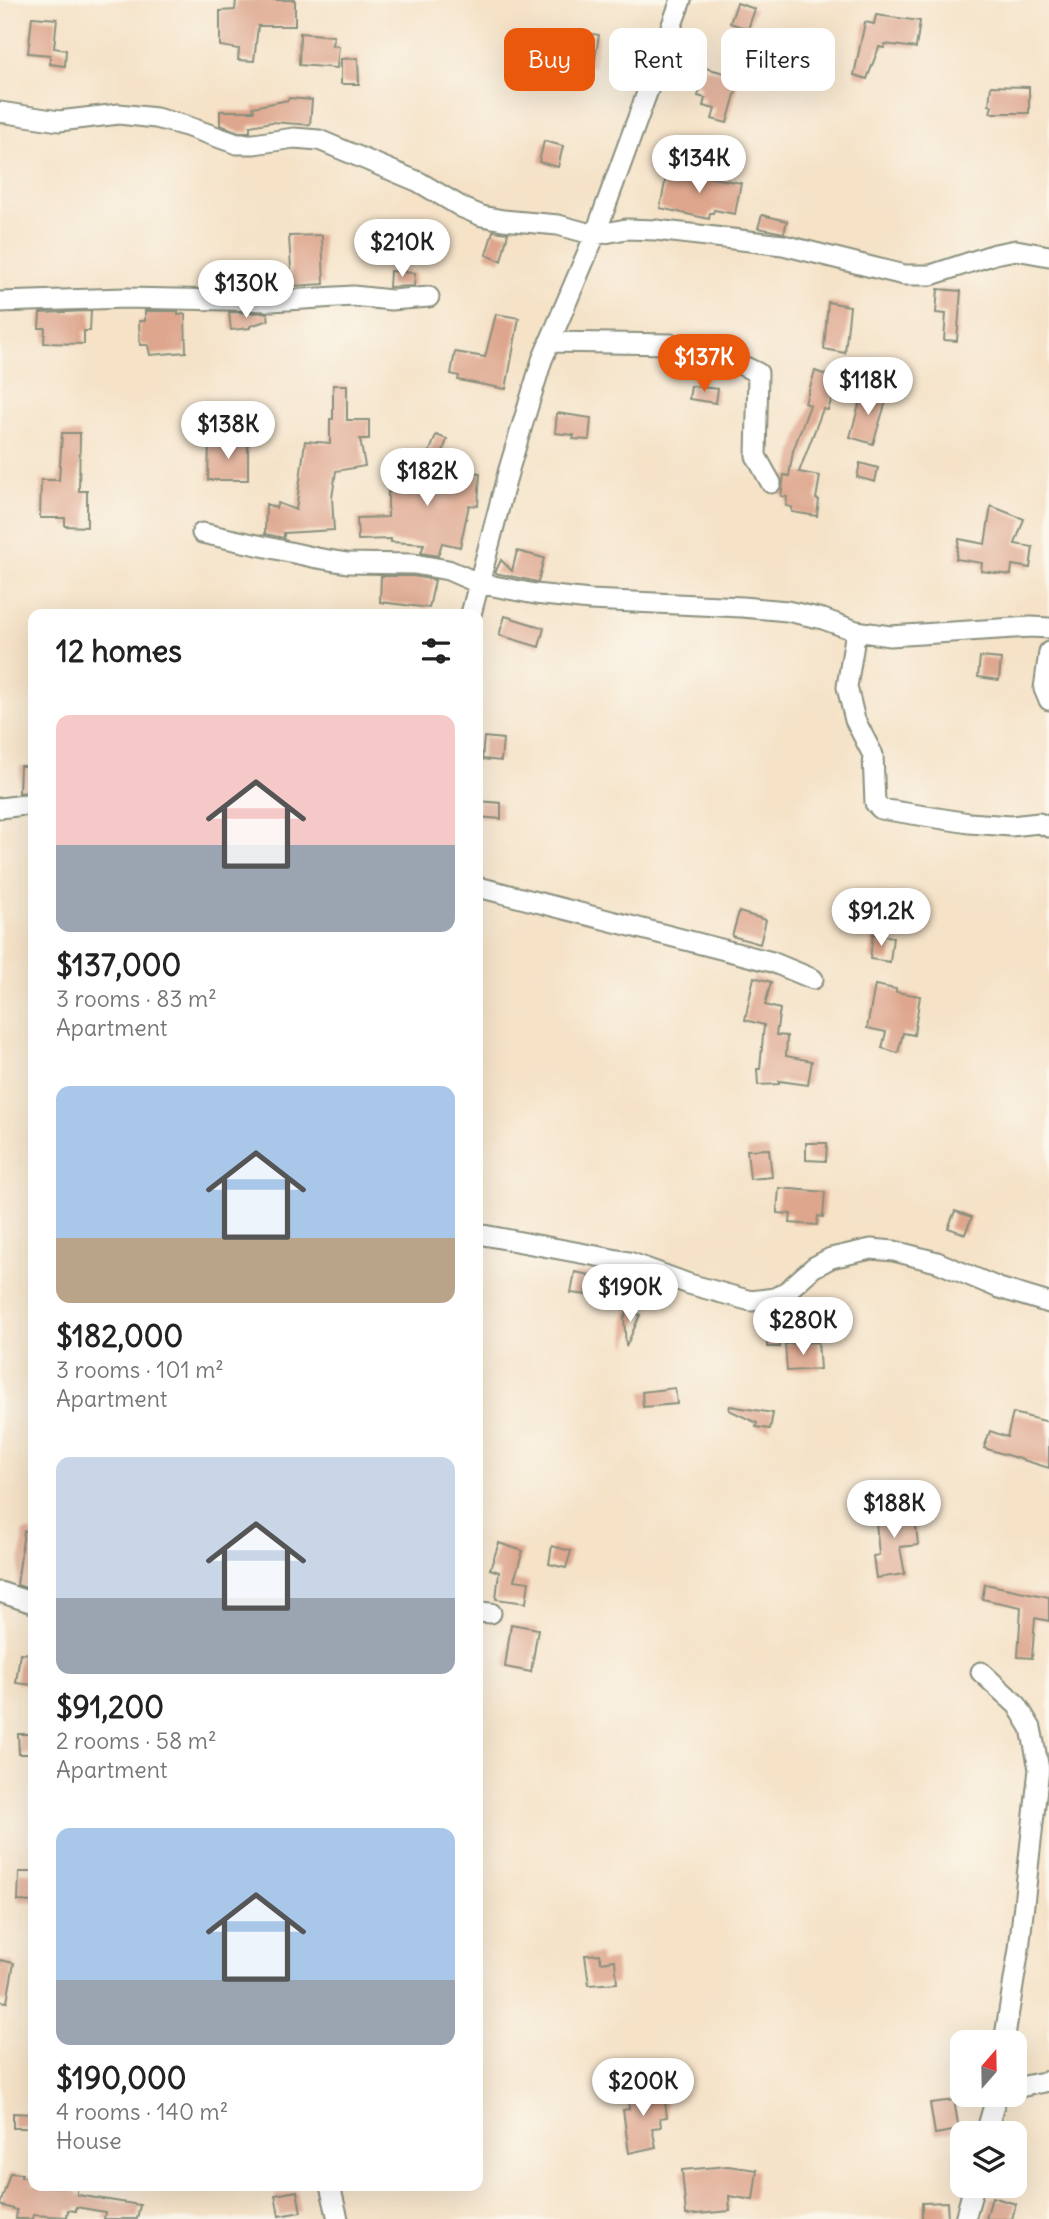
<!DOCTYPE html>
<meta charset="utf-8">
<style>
:root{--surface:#fff;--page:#f6f6f6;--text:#222;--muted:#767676;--accent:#ea580c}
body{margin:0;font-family:Delius,sans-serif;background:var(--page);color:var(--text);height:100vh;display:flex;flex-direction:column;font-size:26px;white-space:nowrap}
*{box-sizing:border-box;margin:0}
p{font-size:23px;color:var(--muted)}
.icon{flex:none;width:38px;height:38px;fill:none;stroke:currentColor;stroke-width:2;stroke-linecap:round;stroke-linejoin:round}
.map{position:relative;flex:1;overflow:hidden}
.details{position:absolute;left:28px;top:609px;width:455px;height:1582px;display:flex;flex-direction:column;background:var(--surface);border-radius:14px;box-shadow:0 7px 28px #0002}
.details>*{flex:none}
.top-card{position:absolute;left:504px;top:28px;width:439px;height:63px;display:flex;gap:14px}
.needle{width:46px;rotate:20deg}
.controls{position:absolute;left:950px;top:2030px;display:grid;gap:14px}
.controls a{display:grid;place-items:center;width:77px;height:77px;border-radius:14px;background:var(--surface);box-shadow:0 7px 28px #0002;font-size:35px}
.price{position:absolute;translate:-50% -60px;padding:0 16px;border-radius:24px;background:#fff;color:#222;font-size:23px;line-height:46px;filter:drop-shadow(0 2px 4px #0008)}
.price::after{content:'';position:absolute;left:50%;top:42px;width:21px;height:16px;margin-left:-10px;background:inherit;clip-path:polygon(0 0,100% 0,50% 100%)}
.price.on{background:var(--accent);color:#fff}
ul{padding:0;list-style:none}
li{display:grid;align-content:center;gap:14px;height:371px;padding:0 28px}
li span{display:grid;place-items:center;height:217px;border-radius:14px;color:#555}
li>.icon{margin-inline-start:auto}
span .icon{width:126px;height:126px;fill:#fffc;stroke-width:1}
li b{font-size:30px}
h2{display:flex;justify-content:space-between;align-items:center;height:84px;padding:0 28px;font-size:30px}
.tag{padding:0 24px;border-radius:14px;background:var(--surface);box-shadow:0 7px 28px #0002;font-size:24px;line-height:63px}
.tag.on{background:var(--accent);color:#fff}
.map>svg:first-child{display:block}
</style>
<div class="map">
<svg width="1049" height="2219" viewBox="0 0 1049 2219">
<rect width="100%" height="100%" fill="#fbf7ec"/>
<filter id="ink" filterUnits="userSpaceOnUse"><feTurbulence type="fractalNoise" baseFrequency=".0143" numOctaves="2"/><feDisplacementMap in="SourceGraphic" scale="14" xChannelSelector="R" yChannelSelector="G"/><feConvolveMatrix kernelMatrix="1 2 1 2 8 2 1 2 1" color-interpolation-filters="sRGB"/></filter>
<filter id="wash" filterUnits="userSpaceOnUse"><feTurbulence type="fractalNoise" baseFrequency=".00686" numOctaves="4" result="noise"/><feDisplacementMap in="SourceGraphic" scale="28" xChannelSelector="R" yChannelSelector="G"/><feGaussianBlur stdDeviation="1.57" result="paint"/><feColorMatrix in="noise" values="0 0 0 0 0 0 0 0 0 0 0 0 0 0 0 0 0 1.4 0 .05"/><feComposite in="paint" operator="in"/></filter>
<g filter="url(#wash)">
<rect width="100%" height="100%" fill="#f5e2c7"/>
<g id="blocks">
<!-- building -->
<path fill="#dea68d" d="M236 0H295V26H258L254 61 238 60 239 49 220 46V11L235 10Z
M737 3 755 9 748 29 730 23Z
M876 15 920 21 916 48 885 44 884 48 879 47 867 79 854 75 865 22 874 24Z
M32 17 57 19 54 48 66 50 65 66 50 64V55L28 53Z
M575 31 599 35 594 67 585 65 584 69 544 55 550 38 572 46Z
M300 33 334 36 332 45 339 46 337 68 299 65Z
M676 57 691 62 690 64 740 77 727 123 712 119 715 109 703 106 705 98 698 96 701 86 670 76Z
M358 58 359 84H341V59Z
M991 86 1029 87V113H990L992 106 989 105Z
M289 98 312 100 310 125 272 122 250 126V132H239L220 125V111H254L253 107 288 100Z
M544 141 563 146 558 167 539 162Z
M667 172 695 178 696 175 741 183 735 214 714 210 713 213H710L709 219 660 208Z
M762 215 787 221 784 233 758 228Z
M493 231 508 233 501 261 486 255Z
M322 235 324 284 292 286 289 236Z
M390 271 415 273 414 286 389 287Z
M938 289 961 291 957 341 944 340 946 314 936 313Z
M828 302 850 306 845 353 824 349Z
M91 311 90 331H84V344L44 343 45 328H39L40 313Z
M145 311H178V315L185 314 186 352 150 355 148 345H140L139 321H145Z
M229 312 267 313 269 320 250 326V328L231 330Z
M496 314 519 318 506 389 458 380 459 376 451 374 455 352 485 357Z
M815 371 838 379 828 410 823 409 799 472 820 476 816 499 819 500 817 516 792 512V507L786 506 787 497 781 496 784 475 789 476 793 451 810 405 805 403Z
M333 385H347V420H369V439H360L365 466 336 471 332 498 334 530 284 533V538L265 534 266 504 276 508 278 503 296 510 305 441 330 443V419H333Z
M691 386 718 389 716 403 689 399Z
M863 391 887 398 873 444 850 437Z
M557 413 591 418 589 440 573 439 574 435 555 433Z
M62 433H80L79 491H87V527L65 526V518H40L41 480H59Z
M436 435 447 439 437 470 480 473 478 506 469 505 460 547 442 543 438 556 421 553 424 544 391 542V539L358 540 357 518 388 517V492H407V485H417Z
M209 441H248V480H208Z
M860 463 878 468 875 482 857 477Z
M991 506 1024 519 1015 544 1033 547 1030 568 1012 565 1011 575 981 571 982 563 956 559 959 539 985 544Z
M517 551 544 558 538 582 495 573 501 560 512 571Z
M381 576H413L435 580 429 608 380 602Z
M505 616 544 628 539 647 499 635Z
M980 657 1001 659 999 680 978 677Z
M484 737 503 739 501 761 482 759Z
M20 766H33V792L19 793Z
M478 801 501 803V819L478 817Z
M739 912 766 920 760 944 732 936Z
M873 934 893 937 890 962 870 959Z
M754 977 771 982 765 1005 780 1009 776 1035 787 1036 786 1056 812 1061 808 1085 779 1081V1084L758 1085 757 1069H760L764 1025 745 1020Z
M875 985 896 989V992L920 996 914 1035 903 1033 898 1053 882 1048 886 1032 867 1028Z
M806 1143H827L826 1161 806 1160Z
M769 1149 772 1177 750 1179 747 1150Z
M779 1188 825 1192 823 1217 818 1216 817 1225 790 1223 791 1214 777 1213Z
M955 1211 972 1217 965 1234 948 1228Z
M575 1272 590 1275 586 1295 571 1293Z
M628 1309 640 1315 626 1347 624 1318Z
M767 1313H780V1347H767Z
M818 1342 820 1369 787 1371 785 1344Z
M675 1388 677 1404 643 1407 642 1392Z
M730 1406 773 1413 770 1429 756 1427 757 1423 729 1410Z
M1013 1413 1049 1422V1468L984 1448 990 1431 1007 1437Z
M914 1507 918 1545 900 1547 905 1574 876 1578 873 1556 879 1555 875 1511Z
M24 1531H33V1590L17 1585Z
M499 1543 523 1551 514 1580 529 1582 526 1603 496 1599 499 1572 490 1569Z
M552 1546 571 1551 566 1568 549 1564Z
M985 1584 1049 1597V1621L1035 1618 1032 1658 1018 1657 1021 1607 982 1599Z
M511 1624 538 1629 531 1672 505 1667Z
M20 1653 33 1654V1685L16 1683Z
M18 1734H33V1754H19Z
M19 1872H33V1902L18 1901Z
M600 1954 601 1962 615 1960 617 1983 589 1985 585 1955Z
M0 1960 14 1963 7 2002 0 2001Z
M656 2086 657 2096 664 2095 667 2117 660 2118 661 2127 652 2128 656 2147 629 2153 623 2110 629 2109 627 2090Z
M954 2100 959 2130 935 2134 930 2103Z
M13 2113 33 2114V2128H13Z
M728 2166 757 2170 753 2200 729 2196 730 2211 686 2215 682 2170Z
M10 2173 22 2174 21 2177H33V2186L77 2187V2195L140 2205 137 2219H104L105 2212 76 2207V2211L68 2210 67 2217 33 2215 32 2219H16L17 2210 0 2205Z
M297 2191 301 2212 279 2216 275 2195Z
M992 2197 1016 2204 1012 2219H986Z
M947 2202 948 2219H922V2203Z"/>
</g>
</g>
<g filter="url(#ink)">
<use href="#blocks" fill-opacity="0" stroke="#8a907e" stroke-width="2"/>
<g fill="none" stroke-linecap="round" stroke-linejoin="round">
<defs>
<path id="street" d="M0 112 59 121 119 114 156 118 186 126 237 144H254L294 138 319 140 419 182 463 208 482 216 503 220 558 225 595 235 626 229 656 230 783 245 904 275H931L995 254 1016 250 1049 256
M0 302 125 298 271 301 353 296 391 300 429 297
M549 342 671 344 733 361 758 373 756 456 771 483
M202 533 317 558 347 563 414 564 448 570 478 583 535 594 590 600 742 607 787 611 823 619 856 631 890 636 1031 627 1049 628
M471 614 509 469 542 360 595 235 681 0
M856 631 847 687 855 720 873 755 875 803 881 809 969 823 1011 826 1039 823 1049 827
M1049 652 1044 689 1049 700
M0 808 33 804
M478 887 772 962 813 979
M478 1234 629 1262 689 1284 751 1301 775 1298 787 1291 814 1267 831 1258 871 1249 894 1251 937 1262 999 1288 1049 1303
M0 1592 33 1603
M478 1612 491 1613
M981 1672 1017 1705 1031 1728 1039 1769 1019 1949 1004 2042
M1015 2088 1049 2081
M986 2133 997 2095
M330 2186 338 2219
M965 2219 974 2186"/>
</defs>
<!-- street casing -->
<use href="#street" stroke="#8a907e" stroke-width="23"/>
<!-- street -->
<use href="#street" stroke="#fff" stroke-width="19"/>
</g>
</g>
</svg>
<div class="controls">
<a><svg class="needle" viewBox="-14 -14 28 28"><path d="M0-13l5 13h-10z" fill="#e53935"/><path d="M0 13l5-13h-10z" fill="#767676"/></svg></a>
<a><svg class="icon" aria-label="layers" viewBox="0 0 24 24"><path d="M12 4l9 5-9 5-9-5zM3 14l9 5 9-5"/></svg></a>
</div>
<b class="price" style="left:699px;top:195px">$134K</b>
<b class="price" style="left:402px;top:279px">$210K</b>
<b class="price" style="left:246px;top:320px">$130K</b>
<b class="price on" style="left:704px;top:394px">$137K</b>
<b class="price" style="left:868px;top:417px">$118K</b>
<b class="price" style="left:228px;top:461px">$138K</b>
<b class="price" style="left:427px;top:508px">$182K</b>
<b class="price" style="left:881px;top:948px">$91.2K</b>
<b class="price" style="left:630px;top:1324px">$190K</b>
<b class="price" style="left:803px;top:1357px">$280K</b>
<b class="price" style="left:894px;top:1540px">$188K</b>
<b class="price" style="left:643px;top:2118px">$200K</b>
<div class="top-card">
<a class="tag on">Buy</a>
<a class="tag">Rent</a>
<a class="tag">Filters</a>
</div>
<section class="details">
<h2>12 homes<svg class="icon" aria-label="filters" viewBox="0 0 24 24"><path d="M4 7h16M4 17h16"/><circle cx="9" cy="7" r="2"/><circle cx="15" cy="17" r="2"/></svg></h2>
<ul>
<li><span style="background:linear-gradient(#f6c9c9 60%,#9aa5b1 0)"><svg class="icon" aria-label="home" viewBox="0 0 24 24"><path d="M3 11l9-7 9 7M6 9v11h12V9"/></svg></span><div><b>$137,000</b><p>3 rooms · 83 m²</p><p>Apartment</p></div></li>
<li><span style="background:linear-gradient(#a9c7e8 70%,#b9a48a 0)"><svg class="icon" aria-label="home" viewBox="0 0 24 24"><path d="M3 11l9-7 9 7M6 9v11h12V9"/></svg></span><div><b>$182,000</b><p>3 rooms · 101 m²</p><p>Apartment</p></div></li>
<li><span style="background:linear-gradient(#c9d6e8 65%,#9aa5b1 0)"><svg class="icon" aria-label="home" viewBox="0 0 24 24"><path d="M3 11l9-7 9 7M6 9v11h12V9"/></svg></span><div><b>$91,200</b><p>2 rooms · 58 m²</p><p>Apartment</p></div></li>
<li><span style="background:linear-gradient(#a9c7e8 70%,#9aa5b1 0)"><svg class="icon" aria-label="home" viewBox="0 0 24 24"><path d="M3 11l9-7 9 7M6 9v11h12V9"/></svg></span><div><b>$190,000</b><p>4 rooms · 140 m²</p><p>House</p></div></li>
</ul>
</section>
</div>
